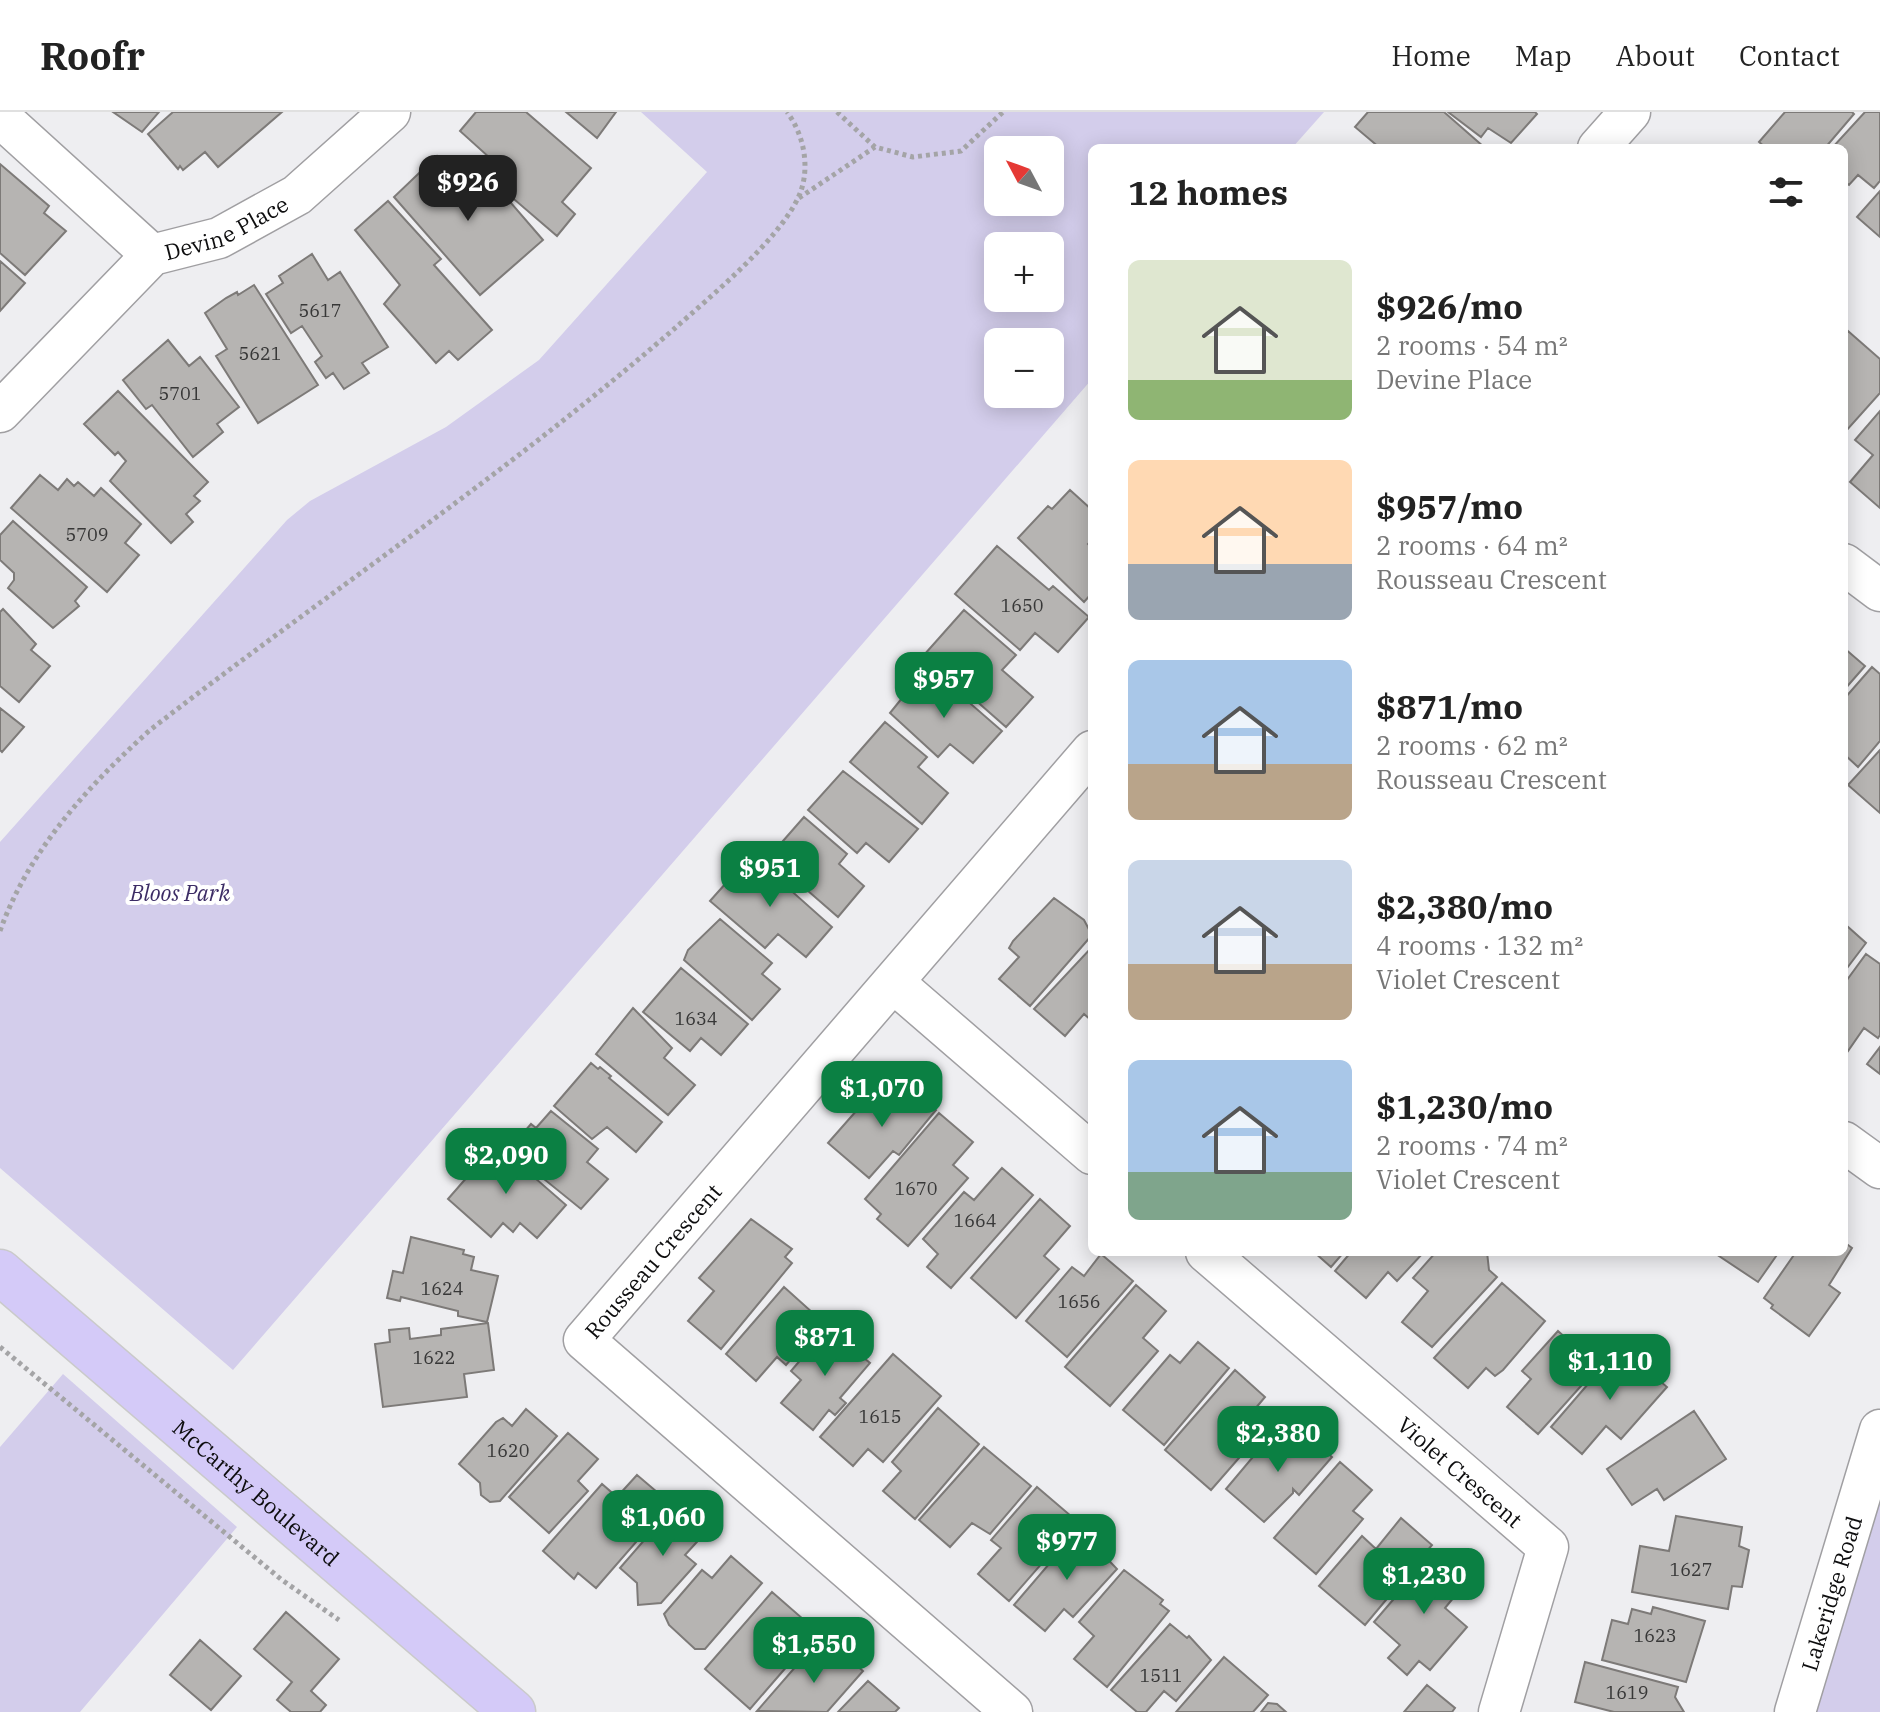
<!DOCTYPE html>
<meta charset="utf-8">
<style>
:root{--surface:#fff;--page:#f6f6f6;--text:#222;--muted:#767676;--line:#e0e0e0;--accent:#0b8043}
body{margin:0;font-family:"IBM Plex Serif",serif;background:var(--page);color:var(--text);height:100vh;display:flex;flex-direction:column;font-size:30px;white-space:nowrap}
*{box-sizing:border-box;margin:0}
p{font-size:26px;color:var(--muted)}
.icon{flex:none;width:44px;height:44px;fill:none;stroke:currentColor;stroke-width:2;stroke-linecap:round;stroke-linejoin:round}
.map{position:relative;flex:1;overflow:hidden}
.drawer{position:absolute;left:1088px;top:32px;width:760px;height:1112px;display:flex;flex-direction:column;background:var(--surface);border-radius:12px;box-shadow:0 4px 20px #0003}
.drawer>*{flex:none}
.needle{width:52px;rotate:311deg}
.controls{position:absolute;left:984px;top:24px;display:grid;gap:16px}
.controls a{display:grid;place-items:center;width:80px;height:80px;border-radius:12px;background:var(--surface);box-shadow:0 4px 20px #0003;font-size:40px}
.price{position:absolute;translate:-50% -68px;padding:0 18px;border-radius:16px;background:var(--accent);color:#fff;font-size:26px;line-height:52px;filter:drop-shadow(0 2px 4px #0008)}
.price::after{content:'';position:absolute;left:50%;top:48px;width:24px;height:18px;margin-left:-12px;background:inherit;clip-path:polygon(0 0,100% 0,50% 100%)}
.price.active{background:#222;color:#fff}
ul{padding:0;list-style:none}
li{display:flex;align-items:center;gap:24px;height:200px;padding:0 40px}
li span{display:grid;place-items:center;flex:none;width:224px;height:160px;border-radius:12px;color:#555}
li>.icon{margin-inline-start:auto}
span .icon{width:96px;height:96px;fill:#fffc;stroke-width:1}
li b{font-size:34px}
h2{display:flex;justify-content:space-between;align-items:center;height:96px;padding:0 40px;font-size:34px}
header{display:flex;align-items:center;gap:48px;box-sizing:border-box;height:112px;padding:0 40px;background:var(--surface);border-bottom:2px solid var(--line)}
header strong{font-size:38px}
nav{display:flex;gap:44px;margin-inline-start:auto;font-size:28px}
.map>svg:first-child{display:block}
</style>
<header>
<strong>Roofr</strong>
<nav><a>Home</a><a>Map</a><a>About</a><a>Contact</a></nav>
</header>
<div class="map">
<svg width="1880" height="1600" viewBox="0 0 1880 1600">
<rect width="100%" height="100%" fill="#eeeef1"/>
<!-- green -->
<path fill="#d3cdeb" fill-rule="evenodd" d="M641 0H1324L1292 36H1092V267L233 1258 0 1056V730L287 408 310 389 446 315 539 248 707 60ZM998 38H1050V90H998ZM1050 134V186H998V134ZM998 230H1050V282H998Z
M63 1262 237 1415 80 1600H0V1335Z
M1880 1368V1600H1813Z"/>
<!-- building -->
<path fill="#b6b4b2" stroke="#7d7a78" stroke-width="2" d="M113 0H159L142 20Z
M173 0H282L218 55 205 40 183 58 180 54 178 57 148 22Z
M476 0H526L591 56 562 90 575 102 557 124 480 58 490 46 460 19Z
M566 0H616L597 26Z
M1368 0H1444L1484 35 1380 36 1355 15Z
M1448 0H1535L1537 2 1511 31 1488 16 1481 25Z
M1785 0H1852L1854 2 1825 36H1766L1759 30Z
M1865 0H1880V69L1874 76 1858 63 1849 73 1844 69V36H1832Z
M437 44 458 68 470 57 499 89 505 84 543 128 480 183 394 85Z
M0 52 49 94 44 101 66 119 25 163 0 141Z
M1880 79V125L1857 105Z
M388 89 441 147 434 153 492 218 458 248 449 239 436 251 384 192 400 173 355 118Z
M312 142 328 168 340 160 388 235 362 251 369 261 344 277 333 261 326 266 315 250 322 244 302 214 291 221 266 182 283 171 279 164Z
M0 149 25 171 0 199Z
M254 173 318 273 258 311 216 244 227 237 205 201 226 186 237 180 238 183Z
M1848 219 1880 247V281L1846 319 1844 224Z
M168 228 189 254 200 245 239 295 217 312 223 320 193 345 152 293 146 297 123 268Z
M118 279 208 370 194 384 200 389 186 402 193 410 171 431 110 369 126 349 118 340 115 343 84 312Z
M1880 299V396L1850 370 1873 343 1855 328Z
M40 363 58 378 67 367 74 374 78 370 94 384 101 376 141 412 125 431 139 443 107 480 11 396Z
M1070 378 1092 398V428L1088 432 1092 436V481L1084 490 1018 426 1048 394 1052 397Z
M13 409 87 475 75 489 79 494 53 516 8 476 14 468V461L0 448V423Z
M997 434 1049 478 1053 474 1089 505 1058 540 1035 521 1020 538 955 482Z
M3 497 36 532 31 538 50 554 19 590 0 574V500Z
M964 498 1016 543 1002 558 1033 585 1006 615 924 543Z
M1844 536 1865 554 1844 578Z
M1872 555 1880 562V629L1858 655 1844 642V587Z
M926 562 955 588 964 586 1002 619 973 651 950 632 938 645 890 601 915 570Z
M0 596 24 615 2 640 0 638Z
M885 610 927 645 918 655 948 681 922 712 850 650Z
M1880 638V701L1848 673Z
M843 659 918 717 889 750 866 731 857 741 808 698Z
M804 705 847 742 839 752 864 774 838 805 769 745Z
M751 743 832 815 806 845 778 822 765 836 710 789Z
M1054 786 1084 808 1092 823 1030 894 999 867 1019 845 1009 836 1013 829Z
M720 807 772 851 762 862 780 877 752 908 684 848 688 838Z
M1847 814 1866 831 1844 860V815Z
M1092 835V909L1084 902 1065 924 1034 897Z
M1866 842 1880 852V923L1878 926 1864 916 1848 939 1844 936V872Z
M681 856 748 912 721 943 701 926 690 939 643 900Z
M633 896 672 936 664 946 695 973 668 1003 596 942Z
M1880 935V962L1867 952Z
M591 951 598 957 600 955 611 964 609 966 662 1010 636 1040 607 1015 592 1027 554 994Z
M902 968 936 998 899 1043 893 1039 869 1066 828 1031 865 989 875 998Z
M551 999 598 1037 587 1050 608 1067 581 1097 513 1042 523 1031 518 1027 531 1012 536 1016Z
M939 1001 973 1030 953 1053 968 1066 908 1134 877 1107 881 1102 865 1087Z
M496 1032 566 1093 537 1126 520 1111 513 1120 503 1111 491 1125 448 1087Z
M1002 1056 1033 1083 951 1176 927 1155 938 1142 923 1127 964 1080 974 1088Z
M1040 1087 1070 1114 1044 1144 1059 1157 1016 1206 971 1166Z
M751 1107 792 1137 785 1145 792 1151 721 1237 688 1209 714 1179 699 1166Z
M411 1125 464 1138 463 1142 474 1145 471 1158 498 1164 487 1210 458 1204V1199L401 1185 400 1189 387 1186 393 1159 403 1161Z
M1844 1130 1852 1136 1829 1173 1840 1181 1809 1224 1771 1196 1773 1193 1764 1186 1796 1140H1844Z
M1314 1140H1344L1331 1155Z
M1351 1140H1424L1397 1169 1388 1160 1366 1186 1335 1159Z
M1436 1140H1487L1489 1158 1497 1165 1432 1235 1402 1210 1428 1179 1413 1166Z
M1713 1140H1779L1758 1170Z
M1101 1142 1133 1169 1067 1245 1026 1209 1072 1155 1084 1164Z
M1502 1171 1545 1209 1503 1258 1495 1264 1486 1256 1468 1276 1434 1246Z
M1136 1173 1166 1199 1143 1226 1158 1239 1110 1294 1065 1255Z
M784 1175 823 1210 786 1253 777 1245 756 1269 726 1242Z
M488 1211 494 1258 464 1262 467 1285 383 1295 375 1232 390 1230 389 1218 409 1216 410 1227 441 1223V1217Z
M828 1216 840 1226 852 1224 859 1230V1242L870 1251 840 1286 846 1291 835 1303 829 1298 813 1318 781 1291 801 1268 791 1259Z
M1558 1219 1598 1255 1538 1322 1507 1295 1531 1267 1522 1259Z
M1198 1230 1229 1256 1164 1333 1123 1298 1170 1243 1180 1251Z
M1620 1235 1667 1275 1621 1327 1606 1314 1582 1342 1551 1315Z
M893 1242 941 1284 883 1350 868 1337 853 1354 820 1325Z
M1235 1258 1265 1285 1244 1310 1259 1323 1211 1378 1165 1338Z
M938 1296 979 1332 915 1407 883 1379 901 1359 892 1350Z
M526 1297 557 1324 500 1389 490 1390 481 1383 480 1371 459 1352 496 1310 503 1306 512 1314Z
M1694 1299 1726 1347 1664 1388 1657 1377 1632 1393 1607 1357Z
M1300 1317 1332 1345 1299 1383 1293 1377V1381L1264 1410 1226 1377 1268 1327 1280 1339Z
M568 1321 598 1347 578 1369 588 1379 549 1421 509 1385Z
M984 1335 1031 1374 990 1422 972 1411 950 1435 919 1408Z
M1340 1350 1372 1378 1353 1399 1363 1407 1316 1462 1274 1426Z
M637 1363 670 1391 596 1476 578 1461 574 1467 543 1439 602 1372 617 1385Z
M1037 1375 1078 1410 1009 1489 978 1462 1001 1436 991 1428Z
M674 1394 705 1421 685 1443 696 1452 661 1491 638 1493 637 1471 620 1456Z
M1676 1404 1742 1415 1739 1434 1749 1438 1742 1475 1732 1474 1728 1497 1632 1480 1640 1434 1669 1439Z
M1401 1406 1432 1433 1365 1513 1319 1474 1362 1424 1376 1437Z
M1079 1417 1117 1457 1073 1505 1064 1497 1045 1519 1014 1493Z
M1435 1439 1468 1468 1445 1496 1467 1515 1430 1558 1419 1549 1407 1563 1388 1546 1400 1533 1374 1510Z
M731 1444 762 1471 705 1537H695L669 1513 664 1502 702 1458 712 1466Z
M1124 1458 1163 1488 1160 1492 1169 1499 1107 1575 1074 1547 1094 1524 1079 1510Z
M772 1480 803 1507 781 1533 795 1545 750 1597 705 1557Z
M1653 1495 1705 1509 1686 1570 1602 1548 1612 1508 1628 1512 1632 1497 1651 1502Z
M286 1500 339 1547 311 1579 326 1593 320 1600H291L277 1588 292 1570 254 1537Z
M1170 1512 1187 1526 1189 1524 1211 1548 1176 1589 1164 1579 1146 1600H1137L1111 1578Z
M200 1528 241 1564 211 1598 170 1563Z
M832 1532 863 1559 827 1600 757 1599 804 1545 814 1554Z
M1224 1545 1268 1583 1253 1600H1176Z
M1585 1550 1678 1575 1675 1585 1684 1600H1614L1575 1590Z
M868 1569 899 1596 895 1600H838Z
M1427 1573 1455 1596 1452 1600H1404Z
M1268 1591 1277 1592 1286 1600H1261Z"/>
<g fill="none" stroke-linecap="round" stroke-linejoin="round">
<defs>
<g id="minor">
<path d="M0 5 152 143"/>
<path d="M1598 36 1630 0"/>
<path id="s1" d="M0 300 152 143 219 126 297 83 390 0"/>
<path d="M1844 452 1880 479"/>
<path d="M894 871 1092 1042"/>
<path d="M1844 1030 1880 1056"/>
<path id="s2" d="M1206 1140 1548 1435 1499 1600"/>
<path id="s3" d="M1012 1600 584 1228 1092 639"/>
<path id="s4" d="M1795 1600 1880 1318"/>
</g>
<g id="major">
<path id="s5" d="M0 1160 513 1600"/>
</g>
</defs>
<!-- minor casing -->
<use href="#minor" stroke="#a09fa2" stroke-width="43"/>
<!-- major casing -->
<use href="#major" stroke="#cacaca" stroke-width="47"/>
<!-- path -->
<path stroke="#a4a4a6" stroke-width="5" stroke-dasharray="4 4" stroke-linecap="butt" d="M837 0 875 35 913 45 961 39 1003 0
M799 86 875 35
M0 819C29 738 87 675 150 618 323 484 508 361 674 217 711 184 777 130 798 86 811 59 805 24 787 0
M0 1235 282 1468 339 1508"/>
<!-- minor -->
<use href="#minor" stroke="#fff" stroke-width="40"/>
<!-- major -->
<use href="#major" stroke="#d4caf8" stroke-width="44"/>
</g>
<g text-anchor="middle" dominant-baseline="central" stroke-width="8" stroke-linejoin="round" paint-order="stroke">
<!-- number labels -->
<g font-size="18" fill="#373737">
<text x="320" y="198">5617</text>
<text x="260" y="241">5621</text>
<text x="180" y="281">5701</text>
<text x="87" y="422">5709</text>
<text x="1022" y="493">1650</text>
<text x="696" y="906">1634</text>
<text x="916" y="1076">1670</text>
<text x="975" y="1108">1664</text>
<text x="442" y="1176">1624</text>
<text x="1079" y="1189">1656</text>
<text x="434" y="1245">1622</text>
<text x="880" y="1304">1615</text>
<text x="508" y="1338">1620</text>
<text x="1691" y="1457">1627</text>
<text x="1655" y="1523">1623</text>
<text x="1161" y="1563">1511</text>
<text x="1627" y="1580">1619</text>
</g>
<!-- street labels -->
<g font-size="22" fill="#0d0d0e" stroke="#fff">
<text stroke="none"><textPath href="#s1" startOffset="298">Devine Place</textPath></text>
<text stroke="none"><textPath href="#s3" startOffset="672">Rousseau Crescent</textPath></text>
<text stroke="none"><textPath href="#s2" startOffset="336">Violet Crescent</textPath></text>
<text stroke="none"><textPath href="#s5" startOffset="338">McCarthy Boulevard</textPath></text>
<text stroke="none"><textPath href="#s4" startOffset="124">Lakeridge Road</textPath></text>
</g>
<!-- park labels -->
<g font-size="22" font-style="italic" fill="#3c2c65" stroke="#fff">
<text x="180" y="780">Bloos Park</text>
</g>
</g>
</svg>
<div class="controls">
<a><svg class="needle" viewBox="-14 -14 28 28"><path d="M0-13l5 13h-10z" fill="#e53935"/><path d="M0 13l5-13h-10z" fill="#767676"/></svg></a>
<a>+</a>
<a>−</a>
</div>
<b class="price active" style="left:468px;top:111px">$926</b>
<b class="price" style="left:944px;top:608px">$957</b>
<b class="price" style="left:770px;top:797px">$951</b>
<b class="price" style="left:882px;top:1017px">$1,070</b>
<b class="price" style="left:506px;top:1084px">$2,090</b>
<b class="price" style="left:825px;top:1266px">$871</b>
<b class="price" style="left:1610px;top:1290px">$1,110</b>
<b class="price" style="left:1278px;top:1362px">$2,380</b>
<b class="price" style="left:663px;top:1446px">$1,060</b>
<b class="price" style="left:1067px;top:1470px">$977</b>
<b class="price" style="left:1424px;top:1504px">$1,230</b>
<b class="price" style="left:814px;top:1573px">$1,550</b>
<section class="drawer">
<h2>12 homes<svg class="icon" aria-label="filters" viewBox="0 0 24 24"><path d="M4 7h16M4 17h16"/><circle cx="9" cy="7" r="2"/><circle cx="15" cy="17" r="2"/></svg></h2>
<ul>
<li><span style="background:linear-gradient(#dfe7d0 75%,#8fb573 0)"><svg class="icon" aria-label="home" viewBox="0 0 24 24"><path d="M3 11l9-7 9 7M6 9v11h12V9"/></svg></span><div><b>$926/mo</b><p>2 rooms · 54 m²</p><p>Devine Place</p></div></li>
<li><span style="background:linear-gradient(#ffd9b3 65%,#9aa5b1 0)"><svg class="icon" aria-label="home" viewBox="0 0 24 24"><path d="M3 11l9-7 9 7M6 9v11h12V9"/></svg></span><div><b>$957/mo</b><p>2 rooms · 64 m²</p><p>Rousseau Crescent</p></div></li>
<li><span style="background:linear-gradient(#a9c7e8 65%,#b9a48a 0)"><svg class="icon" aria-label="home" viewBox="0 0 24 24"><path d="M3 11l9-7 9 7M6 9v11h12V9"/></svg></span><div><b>$871/mo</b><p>2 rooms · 62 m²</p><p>Rousseau Crescent</p></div></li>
<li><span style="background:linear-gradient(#c9d6e8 65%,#b9a48a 0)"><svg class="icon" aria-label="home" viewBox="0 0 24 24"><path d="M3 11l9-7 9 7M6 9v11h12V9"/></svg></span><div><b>$2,380/mo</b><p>4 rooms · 132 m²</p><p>Violet Crescent</p></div></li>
<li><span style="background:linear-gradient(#a9c7e8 70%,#7fa58c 0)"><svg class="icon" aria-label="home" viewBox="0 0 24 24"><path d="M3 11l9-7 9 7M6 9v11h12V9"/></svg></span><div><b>$1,230/mo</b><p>2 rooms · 74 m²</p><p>Violet Crescent</p></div></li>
</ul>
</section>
</div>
